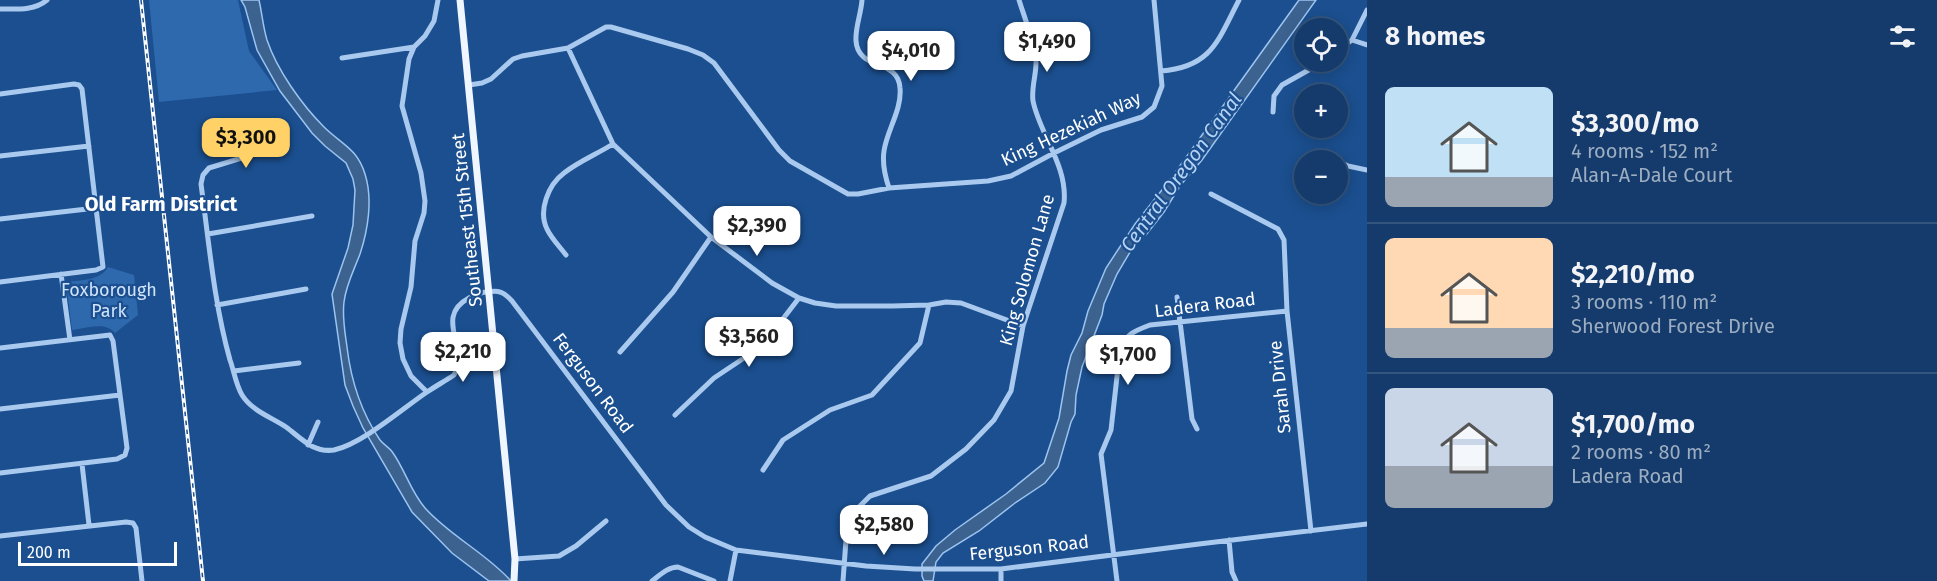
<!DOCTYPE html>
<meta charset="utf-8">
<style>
:root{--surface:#143b6b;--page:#1d4271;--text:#f1f3f6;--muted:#9dadc1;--line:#33557e;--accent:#ffd166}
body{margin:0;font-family:"Fira Sans",sans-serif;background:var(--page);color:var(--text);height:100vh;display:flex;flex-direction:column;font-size:22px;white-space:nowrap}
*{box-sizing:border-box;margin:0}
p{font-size:20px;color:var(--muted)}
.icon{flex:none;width:33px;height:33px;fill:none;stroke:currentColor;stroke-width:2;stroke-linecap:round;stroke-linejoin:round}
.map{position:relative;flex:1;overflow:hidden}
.side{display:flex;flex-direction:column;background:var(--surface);width:570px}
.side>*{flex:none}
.controls{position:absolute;left:1294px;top:18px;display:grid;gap:12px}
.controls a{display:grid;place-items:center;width:54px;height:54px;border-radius:50%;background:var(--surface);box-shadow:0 3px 15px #0003,0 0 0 2px var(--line);font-size:30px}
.scale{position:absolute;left:18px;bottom:15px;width:159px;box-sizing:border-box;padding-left:6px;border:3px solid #fff;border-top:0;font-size:16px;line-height:21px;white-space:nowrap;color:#fff;-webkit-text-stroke:4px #1b4f8f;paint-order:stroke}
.price{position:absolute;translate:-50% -51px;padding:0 14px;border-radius:12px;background:#fff;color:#222;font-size:20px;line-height:39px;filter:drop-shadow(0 2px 3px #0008)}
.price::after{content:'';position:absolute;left:50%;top:36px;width:18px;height:14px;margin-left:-9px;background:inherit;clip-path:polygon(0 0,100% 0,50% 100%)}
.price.active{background:var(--accent);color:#111}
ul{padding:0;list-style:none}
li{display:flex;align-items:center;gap:18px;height:150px;padding:0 18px}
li+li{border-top:2px solid var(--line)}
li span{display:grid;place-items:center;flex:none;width:168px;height:120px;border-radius:9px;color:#555}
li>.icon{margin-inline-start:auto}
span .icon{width:72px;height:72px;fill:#fffc;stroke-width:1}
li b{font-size:26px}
h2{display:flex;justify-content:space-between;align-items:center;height:72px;padding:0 18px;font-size:26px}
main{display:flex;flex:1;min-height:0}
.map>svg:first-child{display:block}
</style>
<main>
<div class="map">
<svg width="1367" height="581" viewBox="0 0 1367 581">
<rect width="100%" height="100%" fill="#1b4f8f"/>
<!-- green -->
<path fill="#2e69ad" d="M149 0H238L249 51 277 90 159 102Z
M108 267 134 275 138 315 115 333C105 321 87 328 72 330L66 282C81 280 100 281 108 267Z"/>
<!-- water -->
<path fill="#3c6290" stroke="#9cc4f0" stroke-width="1.5" d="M241 0H259C262 13 263 27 267 40 277 70 302 105 324 127 341 144 357 148 365 174 373 199 368 230 360 254 354 270 346 285 344 302 342 317 345 332 347 347 351 381 361 412 380 440 384 445 390 448 393 453 405 470 411 492 425 508 450 536 486 553 511 581H489L452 553 412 512 363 428 353 406 345 385 332 294 348 248 353 225 355 190 353 179 346 163 325 146 312 133 280 91 257 50 245 7Z
M1299 0H1316L1202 160 1180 186 1164 212 1146 235 1136 242 1117 274 1104 304 1102 315 1082 367 1076 395 1075 414 1071 422 1058 467 1045 483 1015 503 979 531 943 553 936 562 933 581H924L922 576V564L936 546 955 530 1006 494 1044 463 1059 418 1067 371 1071 355 1082 333 1088 311 1106 268 1135 224 1169 181Z"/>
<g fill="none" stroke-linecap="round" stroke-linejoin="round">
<!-- minor -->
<path stroke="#a9c9ee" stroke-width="5" d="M862 0C861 14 855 28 856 41 858 71 898 58 900 88 902 110 887 130 884 151 882 164 885 176 889 188
M0 9C16 9 34 11 47 0
M1352 40 1367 45
M568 48 613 144 711 237 772 283 799 298 815 303 836 306H892L929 305 946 302 961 303 1023 326
M1338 50 1352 40 1367 10
M342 58 414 47
M1161 71C1212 67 1218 40 1239 0
M469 85 482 83 491 79 513 59 522 56 568 48 606 27H611L688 49 703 55 714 63 779 150 790 161 848 194H858L889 188 988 181 1011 176 1054 153 1101 130 1142 117 1154 107 1162 86 1154 0
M0 94 74 84 79 85 82 89 103 267 96 270 0 282
M1273 112 1274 96 1282 85 1323 62
M281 146 209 168 203 175 201 184C209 243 214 303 230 360 234 371 236 385 242 395 252 411 271 417 286 427 301 438 313 453 334 450 362 444 402 409 427 392 436 386 445 381 454 375 470 349 433 317 469 298 475 295 480 292 487 292 499 290 504 292 512 301L666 505 689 527 705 537 736 550 866 566 915 569H1001L1199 544 1367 524
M0 156 89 146
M1340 162 1348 166 1367 170
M1211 194 1278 229 1284 240 1287 311 1311 531
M0 219 96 208
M208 234 312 216
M566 255C560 247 551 238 547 229 538 211 548 185 564 173 578 162 597 154 613 144
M61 274 70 340
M1177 297 1192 419 1197 429
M217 305 306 289
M0 348 110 335 113 341 127 448 125 455 117 459 0 473
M620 352 673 292 711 237
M234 371 299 363
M427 392 411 376 403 359 400 343 401 329 411 287 415 241 424 213 425 201 421 173 402 106 409 59 414 47 425 36 434 21 438 0
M0 409 120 395
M675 415 714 378 762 346 799 298
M308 445 318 422
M82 464 89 525
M763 470 783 440 830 410 872 395 920 343 929 305
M0 536 126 522 133 523 136 528 142 581
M1229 540 1232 572 1236 581
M515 559 559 556 576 546 606 521
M1001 569V581
M652 581C660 575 668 567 678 567L714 581
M730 581 736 550
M843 581 846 540 854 512 870 496 931 476 966 449 994 420 1011 391 1023 326 1064 203C1068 166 1040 135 1033 101 1031 87 1037 73 1036 59 1033 39 1025 19 1019 0
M1117 581 1101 454 1111 430 1120 350C1126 334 1134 331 1150 325L1287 311"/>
<!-- major -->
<path stroke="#f0f6ff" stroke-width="7" d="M460 0 515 559 514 581"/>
<defs>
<path id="rail" d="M141 0 203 581"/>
</defs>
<!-- rail casing -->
<use href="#rail" stroke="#fff" stroke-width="4"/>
<!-- rail -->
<use href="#rail" stroke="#1b4f8f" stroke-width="1.5" stroke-dasharray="4.5" stroke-linecap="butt"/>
</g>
<g text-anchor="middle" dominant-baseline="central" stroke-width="4.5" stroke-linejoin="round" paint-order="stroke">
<!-- street labels -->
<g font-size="18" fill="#fff" stroke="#1b4f8f">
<text transform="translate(1071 129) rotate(-25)">King Hezekiah Way</text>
<text transform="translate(467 220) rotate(-96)">Southeast 15th Street</text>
<text transform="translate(1027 270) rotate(-74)">King Solomon Lane</text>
<text transform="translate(1205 305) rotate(-7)">Ladera Road</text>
<text transform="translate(593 383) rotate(53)">Ferguson Road</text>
<text transform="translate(1280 387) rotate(-96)">Sarah Drive</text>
<text transform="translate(1029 548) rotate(-6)">Ferguson Road</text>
</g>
<!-- park labels -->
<g font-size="18" fill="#cfe3fa" stroke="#1b4f8f">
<text x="109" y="290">Foxborough<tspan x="109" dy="21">Park</tspan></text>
</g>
<!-- water labels -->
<g font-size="20" font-style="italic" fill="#b5d3f5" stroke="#1b4f8f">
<text transform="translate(1181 172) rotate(-54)">Central Oregon Canal</text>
</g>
<!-- neighbourhood labels -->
<g font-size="20" font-weight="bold" fill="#fff" stroke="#1b4f8f">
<text x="161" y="204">Old Farm District</text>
</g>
</g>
</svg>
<div class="controls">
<a><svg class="icon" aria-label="locate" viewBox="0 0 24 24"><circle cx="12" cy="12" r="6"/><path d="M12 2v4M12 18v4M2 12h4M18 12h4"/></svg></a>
<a>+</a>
<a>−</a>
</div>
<div class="scale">200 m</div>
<b class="price" style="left:1047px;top:73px">$1,490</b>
<b class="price" style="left:911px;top:82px">$4,010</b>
<b class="price active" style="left:246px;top:169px">$3,300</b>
<b class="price" style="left:757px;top:257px">$2,390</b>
<b class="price" style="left:749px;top:368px">$3,560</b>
<b class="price" style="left:463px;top:383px">$2,210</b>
<b class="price" style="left:1128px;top:386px">$1,700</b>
<b class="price" style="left:884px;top:556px">$2,580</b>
</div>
<section class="side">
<h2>8 homes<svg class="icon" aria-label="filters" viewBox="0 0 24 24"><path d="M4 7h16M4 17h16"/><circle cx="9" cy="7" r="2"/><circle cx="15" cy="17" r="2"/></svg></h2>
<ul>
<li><span style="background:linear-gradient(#bfe0f5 75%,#9aa5b1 0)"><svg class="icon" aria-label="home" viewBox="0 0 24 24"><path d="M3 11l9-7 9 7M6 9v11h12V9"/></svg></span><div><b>$3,300/mo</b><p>4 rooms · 152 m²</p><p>Alan-A-Dale Court</p></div></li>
<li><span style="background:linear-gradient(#ffd9b3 75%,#9aa5b1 0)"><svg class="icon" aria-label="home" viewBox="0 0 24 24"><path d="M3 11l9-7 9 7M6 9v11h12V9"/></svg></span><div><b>$2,210/mo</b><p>3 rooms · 110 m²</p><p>Sherwood Forest Drive</p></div></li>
<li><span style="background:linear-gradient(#c9d6e8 65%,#9aa5b1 0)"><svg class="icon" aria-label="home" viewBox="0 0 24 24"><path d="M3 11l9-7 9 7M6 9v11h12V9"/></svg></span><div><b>$1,700/mo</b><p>2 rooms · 80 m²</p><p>Ladera Road</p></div></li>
</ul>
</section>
</main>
